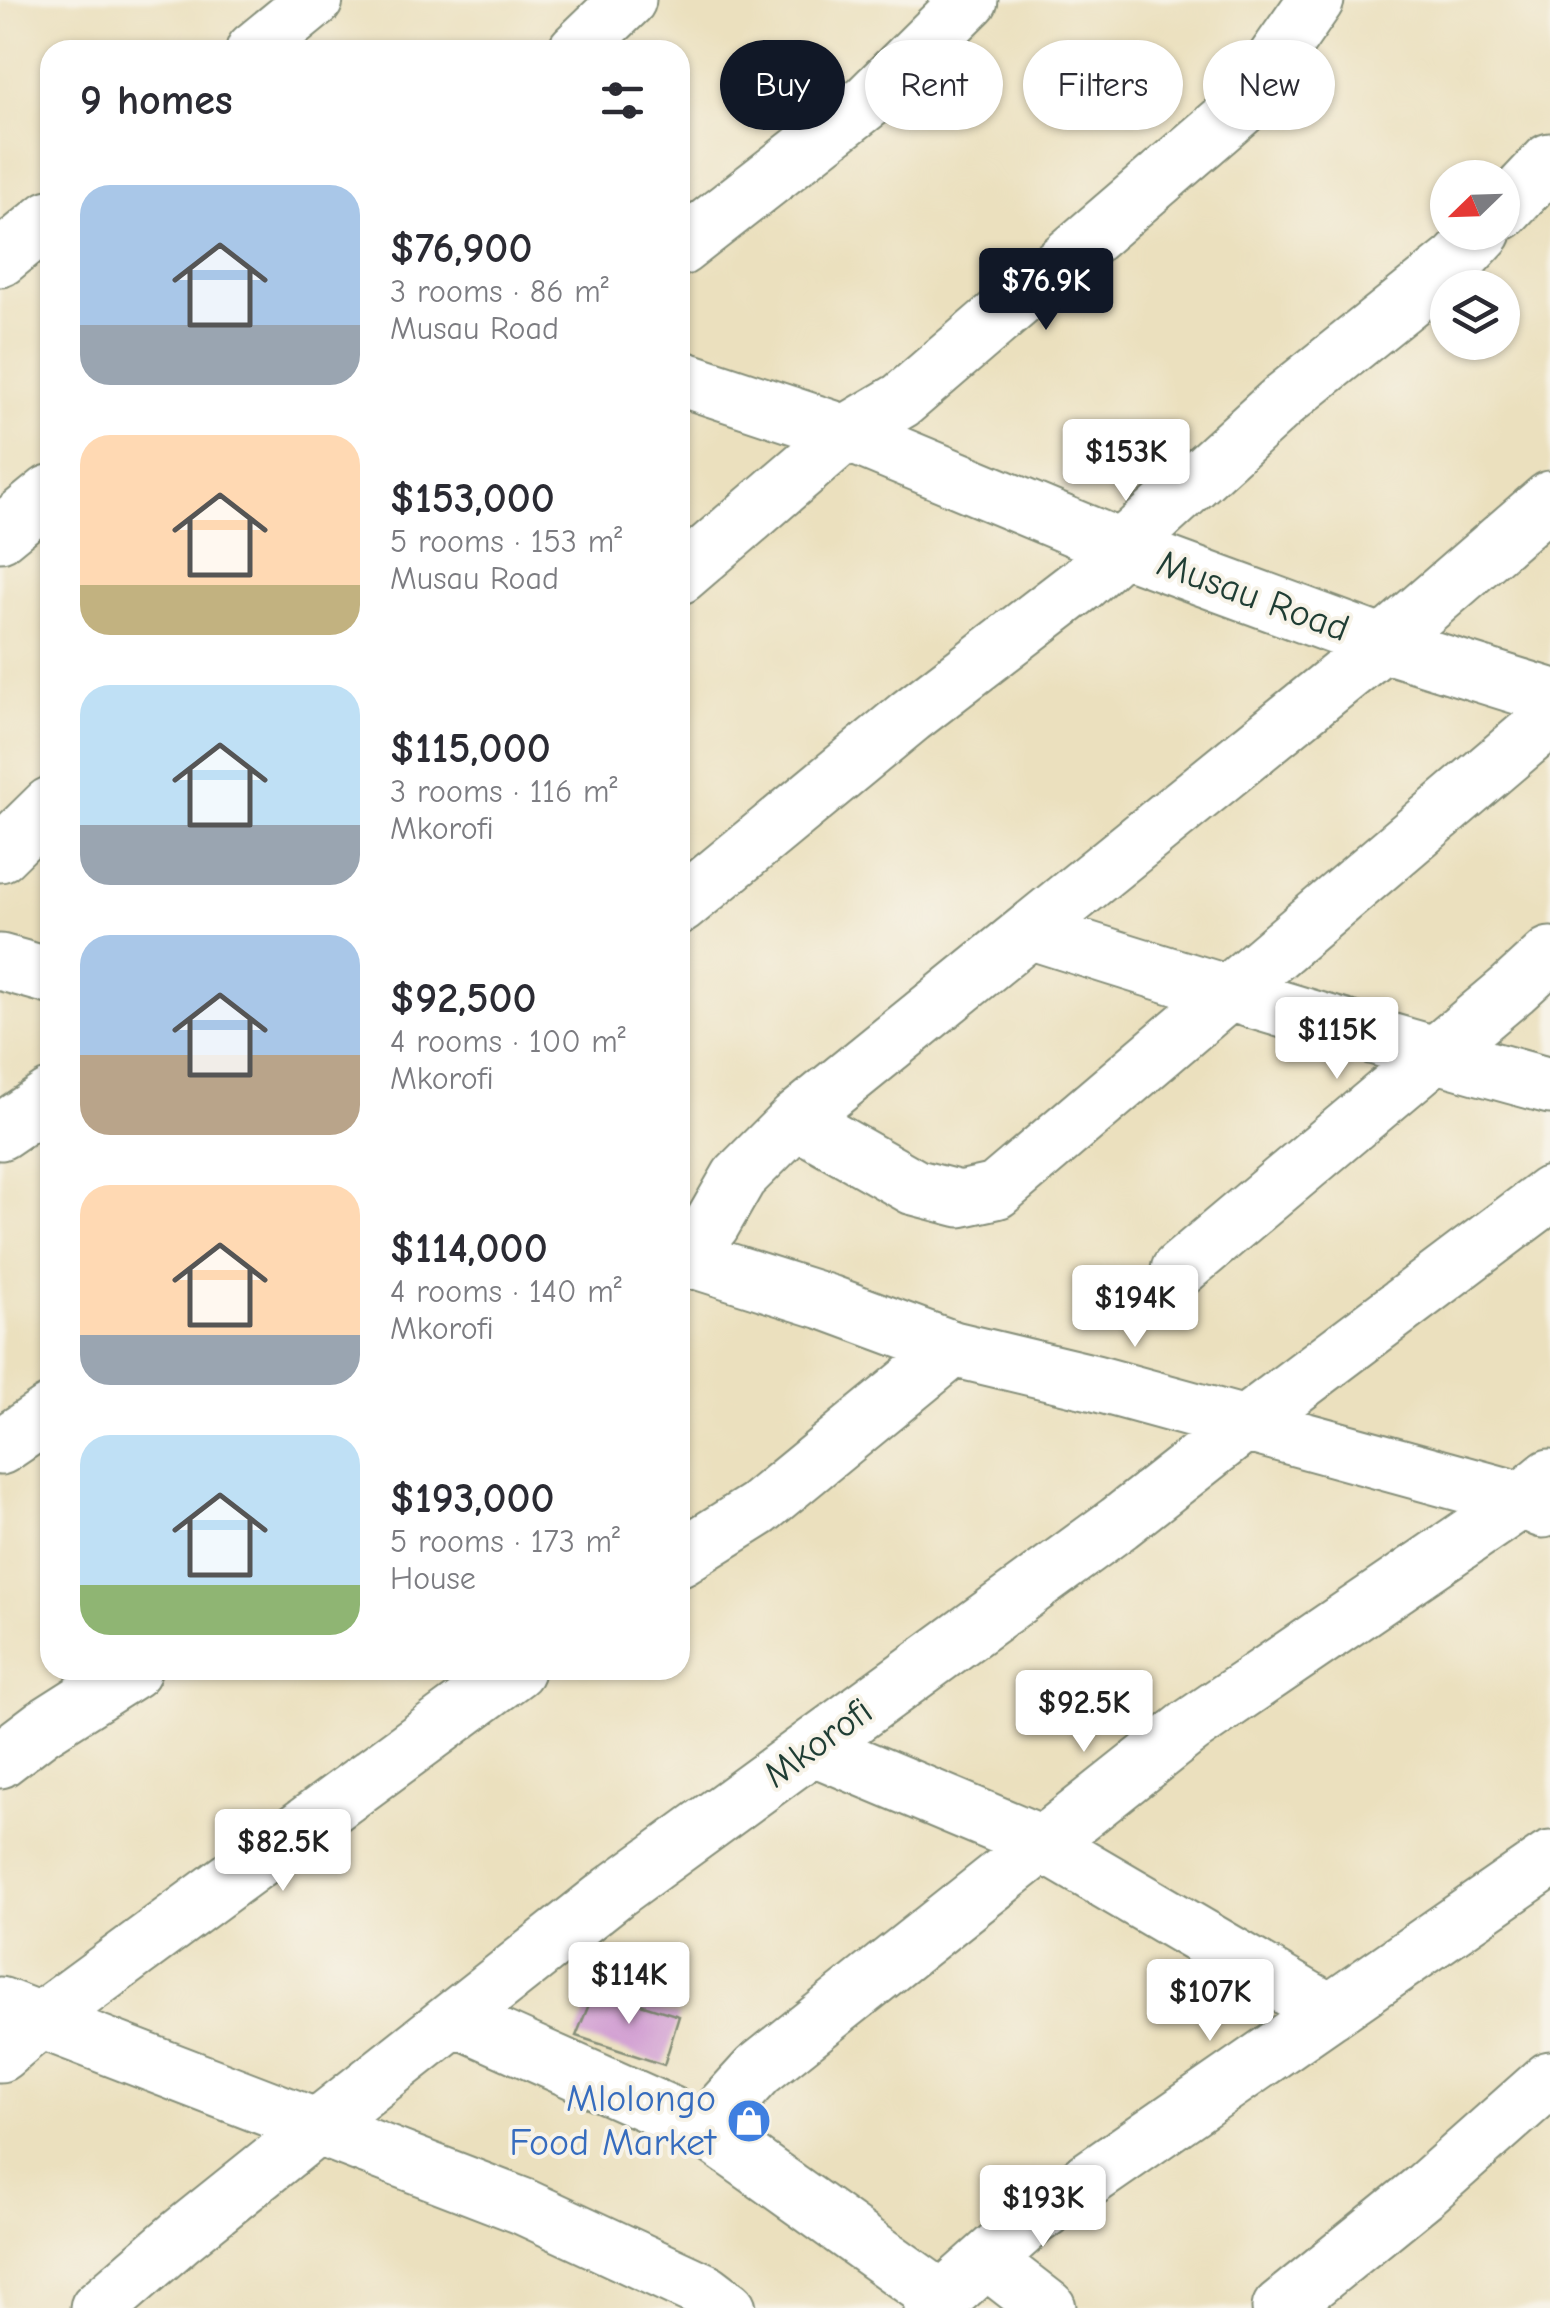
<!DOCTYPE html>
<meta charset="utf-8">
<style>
:root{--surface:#fff;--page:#f7f7f7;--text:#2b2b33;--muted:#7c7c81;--accent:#111827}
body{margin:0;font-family:"Comic Neue",sans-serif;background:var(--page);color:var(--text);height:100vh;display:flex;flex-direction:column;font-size:38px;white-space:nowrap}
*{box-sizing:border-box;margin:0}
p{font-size:32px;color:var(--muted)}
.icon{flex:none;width:55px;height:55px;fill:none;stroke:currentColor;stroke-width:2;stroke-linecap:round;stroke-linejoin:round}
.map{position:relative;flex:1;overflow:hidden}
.drawer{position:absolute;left:40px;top:40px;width:650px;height:1640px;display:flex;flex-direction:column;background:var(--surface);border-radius:30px;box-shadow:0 2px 8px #0004}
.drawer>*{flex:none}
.hud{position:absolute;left:720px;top:40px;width:680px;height:90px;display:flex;gap:20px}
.needle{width:65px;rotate:247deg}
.fabs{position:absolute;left:1430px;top:160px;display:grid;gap:20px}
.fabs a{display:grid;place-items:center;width:90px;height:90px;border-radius:50%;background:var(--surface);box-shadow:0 2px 8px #0004;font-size:50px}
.price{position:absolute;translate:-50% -85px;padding:0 22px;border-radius:10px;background:#fff;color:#222;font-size:32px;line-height:65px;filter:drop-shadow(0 2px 5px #0008)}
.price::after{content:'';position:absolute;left:50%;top:60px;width:30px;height:22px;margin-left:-15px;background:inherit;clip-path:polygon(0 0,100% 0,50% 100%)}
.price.current{background:var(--accent);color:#fff}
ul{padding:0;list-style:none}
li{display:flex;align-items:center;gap:30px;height:250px;padding:0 40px}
li span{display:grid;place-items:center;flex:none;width:280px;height:200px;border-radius:30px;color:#555}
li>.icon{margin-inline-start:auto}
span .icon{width:120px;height:120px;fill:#fffc;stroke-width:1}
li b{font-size:42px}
h2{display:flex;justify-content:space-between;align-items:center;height:120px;padding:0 40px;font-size:42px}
.tag{padding:0 35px;border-radius:45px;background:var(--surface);box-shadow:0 2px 8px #0004;font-size:35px;line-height:90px}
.tag.current{background:var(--accent);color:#fff}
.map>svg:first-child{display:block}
</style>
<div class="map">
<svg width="1550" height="2308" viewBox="0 0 1550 2308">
<rect width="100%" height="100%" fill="#f7f3e8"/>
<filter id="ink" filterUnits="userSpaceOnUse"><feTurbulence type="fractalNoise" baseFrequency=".01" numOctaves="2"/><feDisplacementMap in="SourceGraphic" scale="20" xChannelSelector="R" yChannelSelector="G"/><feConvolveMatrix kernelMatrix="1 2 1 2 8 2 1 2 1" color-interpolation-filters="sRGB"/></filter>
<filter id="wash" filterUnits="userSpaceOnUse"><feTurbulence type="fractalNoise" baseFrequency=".0048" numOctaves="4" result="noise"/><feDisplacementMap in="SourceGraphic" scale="40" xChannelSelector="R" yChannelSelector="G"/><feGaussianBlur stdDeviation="2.25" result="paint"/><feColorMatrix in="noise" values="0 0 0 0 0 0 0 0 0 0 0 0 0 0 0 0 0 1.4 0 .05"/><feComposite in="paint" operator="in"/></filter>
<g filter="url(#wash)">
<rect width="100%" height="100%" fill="#ebe0be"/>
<g id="blocks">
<!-- building -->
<path fill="#ce96d0" d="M595 1990 679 2016 664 2065 576 2036Z"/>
</g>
</g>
<g filter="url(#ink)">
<use href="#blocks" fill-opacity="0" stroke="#858e79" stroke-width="2.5"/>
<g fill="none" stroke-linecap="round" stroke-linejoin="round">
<defs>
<path id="minor" d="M254 50 315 0
M576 50 628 0
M1502 212 1550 161
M680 248 868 101 970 0
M0 259 50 218
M680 378 846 433 1122 548 1383 644 1550 696
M0 534 50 493
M680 576 846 433 902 400 1240 109 1316 0
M0 854 50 805
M680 906 910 716 1083 583 1285 399 1457 261 1484 232
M1029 931C1202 986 1375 1039 1550 1086
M0 962 50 976
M796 1120 914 1187 960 1199 996 1191 1550 719
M0 1132 50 1098
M680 1253 687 1258 829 1303 953 1349 1095 1383 1522 1500 1543 1510
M680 1263 712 1224 739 1177 796 1120 1383 644 1550 499
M1179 1270 1513 989 1550 955
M0 1447 50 1413
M680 1558 758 1509 953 1349
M812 1747 1041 1843 1330 2012
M0 1760 42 1728 133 1670
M0 2005 522 2206 707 2292 728 2308
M455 2018 704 2129 942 2299
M0 2054 38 2022 516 1670
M704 2129 758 2070 1191 1726 1522 1500 1550 1477
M986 2260 1048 2308
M98 2308 180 2237 318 2126 614 1892 1119 1523 1245 1424 1550 1194
M932 2308 1033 2218 1550 1859
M1280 2308 1424 2191 1550 2079"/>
</defs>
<!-- minor casing -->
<use href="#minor" stroke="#858e79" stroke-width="59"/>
<!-- minor -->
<use href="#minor" stroke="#fff" stroke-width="55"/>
</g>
</g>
<!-- icons -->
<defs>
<symbol id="shop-disc" viewBox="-11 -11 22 22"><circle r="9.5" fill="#3f7fe0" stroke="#f7f3e8"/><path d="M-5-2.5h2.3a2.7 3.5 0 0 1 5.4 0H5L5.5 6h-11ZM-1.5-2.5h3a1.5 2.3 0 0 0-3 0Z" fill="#fff"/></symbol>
</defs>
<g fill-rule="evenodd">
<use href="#shop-disc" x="724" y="2096" width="50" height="50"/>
</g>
<g text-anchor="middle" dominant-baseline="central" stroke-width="8" stroke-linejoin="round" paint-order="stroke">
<!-- street labels -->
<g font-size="38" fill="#1f3d34" stroke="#f7f3e8">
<text transform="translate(1253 596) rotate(20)">Musau Road</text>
<text transform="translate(818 1743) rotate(-36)">Mkorofi</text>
</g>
<!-- shop labels -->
<g font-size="38" fill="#366cbe" stroke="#f7f3e8" text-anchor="end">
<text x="716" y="2099">Mlolongo<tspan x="716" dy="44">Food Market</tspan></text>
</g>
</g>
</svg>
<div class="fabs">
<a><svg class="needle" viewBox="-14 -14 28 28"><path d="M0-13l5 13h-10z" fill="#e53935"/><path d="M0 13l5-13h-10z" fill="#7c7c81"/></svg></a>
<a><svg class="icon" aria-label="layers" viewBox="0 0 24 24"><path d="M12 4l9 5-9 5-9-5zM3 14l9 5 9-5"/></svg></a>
</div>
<b class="price current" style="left:1046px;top:333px">$76.9K</b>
<b class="price" style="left:1126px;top:504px">$153K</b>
<b class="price" style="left:1337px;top:1082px">$115K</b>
<b class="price" style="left:1135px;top:1350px">$194K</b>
<b class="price" style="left:1084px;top:1755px">$92.5K</b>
<b class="price" style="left:283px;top:1894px">$82.5K</b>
<b class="price" style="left:629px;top:2027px">$114K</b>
<b class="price" style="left:1210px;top:2044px">$107K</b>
<b class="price" style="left:1043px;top:2250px">$193K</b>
<div class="hud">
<a class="tag current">Buy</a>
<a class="tag">Rent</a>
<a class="tag">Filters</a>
<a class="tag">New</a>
</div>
<section class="drawer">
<h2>9 homes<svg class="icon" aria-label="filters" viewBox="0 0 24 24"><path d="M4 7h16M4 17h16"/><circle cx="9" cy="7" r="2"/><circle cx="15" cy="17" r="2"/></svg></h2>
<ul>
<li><span style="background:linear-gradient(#a9c7e8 70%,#9aa5b1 0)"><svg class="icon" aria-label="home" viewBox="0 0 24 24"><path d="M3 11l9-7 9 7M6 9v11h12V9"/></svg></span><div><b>$76,900</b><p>3 rooms · 86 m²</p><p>Musau Road</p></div></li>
<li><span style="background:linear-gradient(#ffd9b3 75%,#c2b280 0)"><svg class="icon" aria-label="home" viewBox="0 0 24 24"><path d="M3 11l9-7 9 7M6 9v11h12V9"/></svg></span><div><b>$153,000</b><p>5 rooms · 153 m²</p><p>Musau Road</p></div></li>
<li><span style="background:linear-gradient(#bfe0f5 70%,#9aa5b1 0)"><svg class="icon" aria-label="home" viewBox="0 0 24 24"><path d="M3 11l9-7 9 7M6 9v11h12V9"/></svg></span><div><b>$115,000</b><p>3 rooms · 116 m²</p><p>Mkorofi</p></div></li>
<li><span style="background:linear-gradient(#a9c7e8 60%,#b9a48a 0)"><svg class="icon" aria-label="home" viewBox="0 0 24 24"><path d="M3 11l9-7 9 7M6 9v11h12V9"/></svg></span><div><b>$92,500</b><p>4 rooms · 100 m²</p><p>Mkorofi</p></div></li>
<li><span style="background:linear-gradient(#ffd9b3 75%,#9aa5b1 0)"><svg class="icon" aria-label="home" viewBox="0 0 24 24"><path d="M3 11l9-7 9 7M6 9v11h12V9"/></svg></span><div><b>$114,000</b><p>4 rooms · 140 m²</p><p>Mkorofi</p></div></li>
<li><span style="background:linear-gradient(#bfe0f5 75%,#8fb573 0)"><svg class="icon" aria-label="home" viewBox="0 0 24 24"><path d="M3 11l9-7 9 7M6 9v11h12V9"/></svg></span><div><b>$193,000</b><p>5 rooms · 173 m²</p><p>House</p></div></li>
</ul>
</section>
</div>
